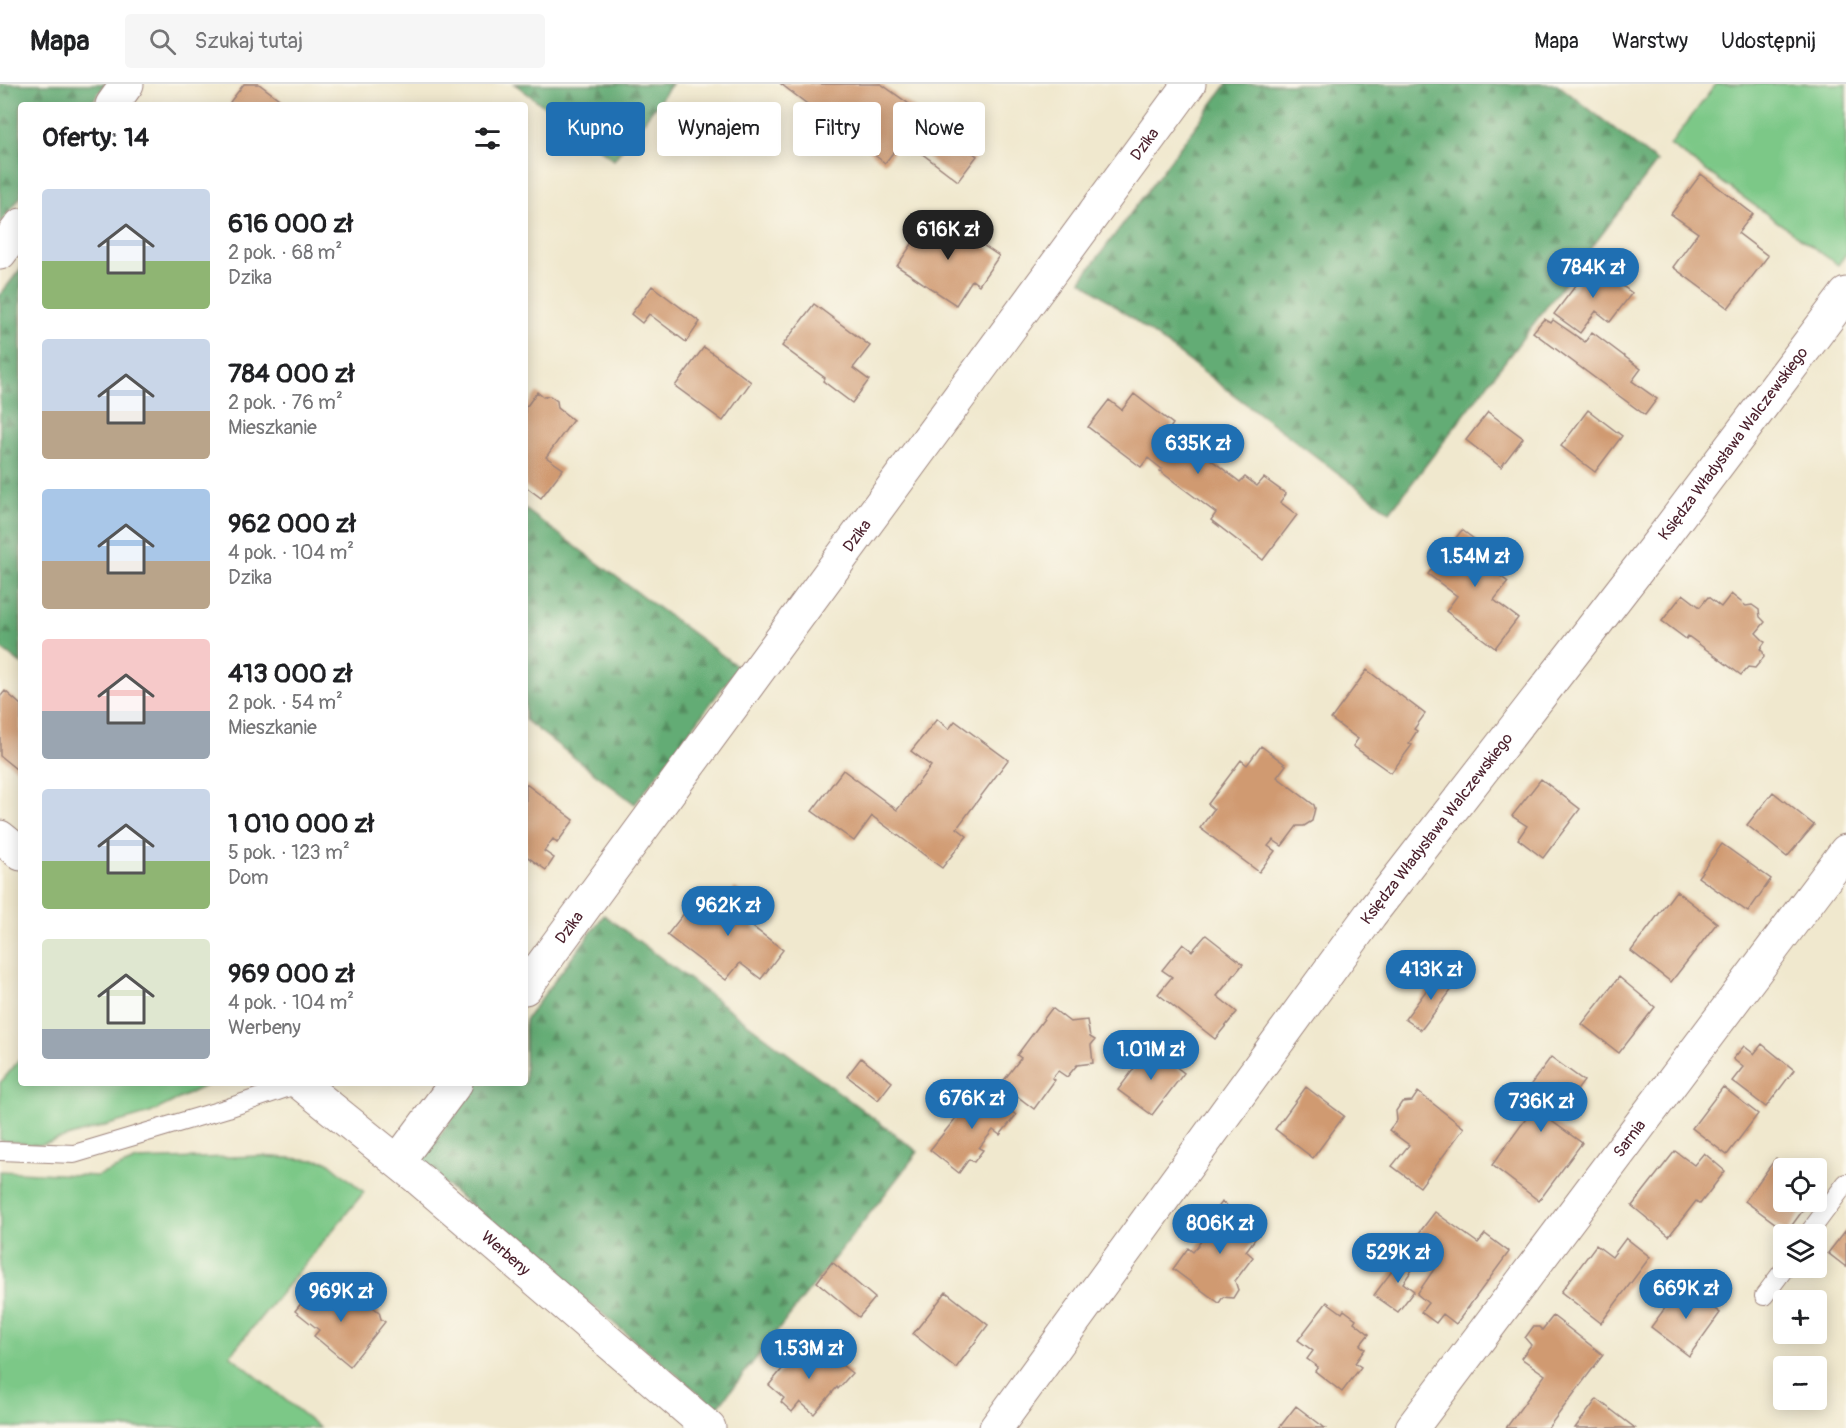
<!DOCTYPE html>
<html lang="pl">
<meta charset="utf-8">
<style>
:root{--surface:#fff;--page:#f6f6f6;--text:#202124;--muted:#757577;--line:#e0e0e0;--accent:#1f6fb2}
body{margin:0;font-family:Pangolin,sans-serif;background:var(--page);color:var(--text);height:100vh;display:flex;flex-direction:column;font-size:22px;white-space:nowrap}
*{box-sizing:border-box;margin:0}
p{font-size:20px;color:var(--muted)}
.icon{flex:none;width:33px;height:33px;fill:none;stroke:currentColor;stroke-width:2;stroke-linecap:round;stroke-linejoin:round}
.map{position:relative;flex:1;overflow:hidden}
.drawer{position:absolute;left:18px;top:18px;width:510px;height:984px;display:flex;flex-direction:column;background:var(--surface);border-radius:6px;box-shadow:0 3px 15px #0003}
.drawer>*{flex:none}
.top-card{position:absolute;left:546px;top:18px;width:570px;height:54px;display:flex;gap:12px}
.fabs{position:absolute;left:1773px;top:1074px;display:grid;gap:12px}
.fabs a{display:grid;place-items:center;width:54px;height:54px;border-radius:6px;background:var(--surface);box-shadow:0 3px 15px #0003;font-size:30px}
.price{position:absolute;translate:-50% -51px;padding:0 14px;border-radius:21px;background:var(--accent);color:#fff;font-size:20px;line-height:39px;filter:drop-shadow(0 2px 3px #0008)}
.price::after{content:'';position:absolute;left:50%;top:36px;width:18px;height:14px;margin-left:-9px;background:inherit;clip-path:polygon(0 0,100% 0,50% 100%)}
.price.active{background:#222;color:#fff}
ul{padding:0;list-style:none}
li{display:flex;align-items:center;gap:18px;height:150px;padding:0 24px}
li span{display:grid;place-items:center;flex:none;width:168px;height:120px;border-radius:6px;color:#555}
li>.icon{margin-inline-start:auto}
span .icon{width:72px;height:72px;fill:#fffc;stroke-width:1}
li b{font-size:26px}
h2{display:flex;justify-content:space-between;align-items:center;height:72px;padding:0 24px;font-size:26px}
.pill{padding:0 21px;border-radius:6px;background:var(--surface);box-shadow:0 3px 15px #0003;font-size:21px;line-height:54px}
.pill.active{background:var(--accent);color:#fff}
header{display:flex;align-items:center;gap:36px;box-sizing:border-box;height:84px;padding:0 30px;background:var(--surface);border-bottom:2px solid var(--line)}
header strong{font-size:28px}
nav{display:flex;gap:33px;margin-inline-start:auto;font-size:21px}
.search{width:420px;height:54px;background:var(--page);display:flex;align-items:center;gap:15px;box-sizing:border-box;padding:0 21px;border-radius:6px;color:var(--muted);font-size:22px}
.map>svg:first-child{display:block}
</style>
<header>
<strong>Mapa</strong>
<div class="search"><svg class="icon" aria-label="search" viewBox="0 0 24 24"><circle cx="10" cy="10" r="6"/><path d="M15 15l6 6"/></svg>Szukaj tutaj</div>
<nav><a>Mapa</a><a>Warstwy</a><a>Udostępnij</a></nav>
</header>
<div class="map">
<svg width="1846" height="1344" viewBox="0 0 1846 1344">
<defs>
<pattern id="forest-firs" width="22" height="20" patternUnits="userSpaceOnUse" patternTransform="scale(1.5)"><rect width="22" height="20" fill="#64ac74"/><path d="M5 1l3.5 6h-7zM16 11l3.5 6h-7z" fill="#548b5f"/></pattern>
</defs>
<rect width="100%" height="100%" fill="#fbf7ec"/>
<filter id="ink" filterUnits="userSpaceOnUse"><feTurbulence type="fractalNoise" baseFrequency=".0167" numOctaves="2"/><feDisplacementMap in="SourceGraphic" scale="12" xChannelSelector="R" yChannelSelector="G"/><feConvolveMatrix kernelMatrix="1 2 1 2 8 2 1 2 1" color-interpolation-filters="sRGB"/></filter>
<filter id="wash" filterUnits="userSpaceOnUse"><feTurbulence type="fractalNoise" baseFrequency=".008" numOctaves="4" result="noise"/><feDisplacementMap in="SourceGraphic" scale="24" xChannelSelector="R" yChannelSelector="G"/><feGaussianBlur stdDeviation="1.35" result="paint"/><feColorMatrix in="noise" values="0 0 0 0 0 0 0 0 0 0 0 0 0 0 0 0 0 1.4 0 .05"/><feComposite in="paint" operator="in"/></filter>
<g filter="url(#wash)">
<rect width="100%" height="100%" fill="#f0e8ce"/>
<!-- grass -->
<path fill="#7bc887" stroke="#627459" stroke-width="1.5" d="M1716 0H1846V170L1838 181 1670 61Z
M21 974V999H211L150 1029 39 1061 0 1056V999Z
M261 1072 327 1077 364 1108 230 1271 320 1344H0V1087L97 1092 137 1076Z"/>
<!-- forest -->
<path fill="url(#forest-firs)" stroke="#576650" stroke-width="1.5" d="M0 0H105L90 21H21V112L0 140Z
M515 0H672L614 76Z
M1227 0H1557L1657 78 1390 428 1081 196Z
M21 184V580L0 564V211Z
M525 425 738 583 635 720 525 636Z
M604 831 918 1068 717 1324 419 1079 478 999H525V936Z"/>
<g id="blocks">
<!-- building -->
<path fill="#d09a71" d="M244 0H259L287 21H235L230 18Z
M781 0H881L923 30 885 79Z
M936 40 977 72 958 97 916 65Z
M1701 90 1753 130 1738 149 1768 172 1728 224 1673 183 1698 149 1671 130Z
M941 133 999 172 979 201 972 196 956 221 897 182 916 154 923 158Z
M1592 180 1632 209 1610 238 1596 227 1580 249 1554 230Z
M652 202 700 238 686 258 649 230 642 239 631 230Z
M814 220 870 262 853 284 869 296 852 319 823 297 825 294 782 262Z
M1544 235 1551 239 1553 236 1585 258 1592 248 1641 285 1632 297 1657 315 1645 331 1533 248Z
M704 263 751 298 723 337 675 302Z
M537 308 543 313 550 312 557 317 558 324 573 336 546 373 563 385 541 414 525 402V321L527 322Z
M1134 310 1173 340 1168 347 1182 359 1184 355 1240 398 1245 393 1257 402 1264 394 1286 410 1280 418 1297 431 1263 476 1211 436 1216 429 1160 387 1162 385 1148 374 1141 383 1088 343 1109 316 1122 326Z
M1588 326 1622 352 1595 388 1561 362Z
M1488 328 1523 354 1501 383 1466 356Z
M1462 446 1494 470 1490 474 1505 485 1500 492 1508 498 1494 516 1518 534 1495 564 1446 527 1457 512 1428 490Z
M1683 510 1700 523 1708 513 1721 523 1731 510 1746 522 1752 521 1759 526 1760 533 1765 538 1756 549 1765 558 1760 565 1763 568 1764 573 1755 584 1748 583 1741 591 1688 552 1686 555 1662 537Z
M1367 586 1425 630 1414 645 1417 647 1409 659 1412 661 1391 689 1353 662 1358 655 1331 635Z
M5 607 21 621V678L16 685 0 672V613Z
M937 635 949 645 955 637 1008 676 957 744 967 752 942 784 872 732 854 757 812 727 843 686 897 726 931 682 911 667Z
M1261 662 1286 681 1277 693 1314 721 1315 724 1312 737 1304 742H1297L1282 762 1273 756 1268 762 1275 767 1259 788 1200 744 1214 725 1208 720 1241 676 1247 681Z
M1541 695 1580 725 1543 774 1518 755 1527 742 1512 732Z
M526 700 574 736 557 759 553 755 544 767 554 774 546 786 525 771Z
M1773 708 1814 741 1787 773 1747 741Z
M1722 760 1771 795 1748 828 1698 793Z
M735 804 765 827 753 843 783 866 761 895 740 879 726 896 667 851 689 823 707 836 720 819 722 821Z
M1676 807 1717 839 1671 898 1631 867Z
M1206 851 1243 880 1217 912 1237 928 1215 955 1158 910 1172 893 1162 886 1183 860 1192 867Z
M1440 888 1456 900 1421 946 1405 935Z
M1619 893 1655 923 1619 969 1582 940Z
M1052 924 1070 938 1087 936 1090 953 1095 956 1091 961 1093 979 1077 981 1067 993 1058 987 1052 994 1055 996 1034 1025 1001 1000 1021 974 1017 971Z
M1762 960 1794 986 1766 1023 1732 997 1743 983 1733 975 1744 962 1754 970Z
M1150 963 1184 989 1152 1031 1118 1006Z
M1551 973 1584 997 1566 1021 1558 1015 1546 1033 1582 1059 1539 1117 1492 1081 1528 1032 1515 1022Z
M861 974 892 998 878 1016 847 992Z
M981 1003 1016 1031 1000 1051 993 1046 979 1064 983 1066 974 1078 969 1075 959 1089 930 1066Z
M1306 1003 1344 1032 1313 1074 1275 1045Z
M1723 1003 1758 1030 1727 1071 1692 1044Z
M1418 1008 1464 1044 1420 1103 1392 1082 1409 1061 1389 1046 1397 1036 1396 1027 1402 1018 1412 1017Z
M1675 1067 1694 1081 1704 1069 1725 1087 1700 1120 1696 1117 1669 1152 1632 1122Z
M1776 1074 1790 1084H1784V1118H1809L1787 1148 1745 1117Z
M1222 1118 1261 1147 1246 1167 1253 1173 1235 1197 1238 1206 1233 1214 1223 1213 1219 1219 1173 1185 1188 1164 1193 1168 1210 1145 1205 1142Z
M1435 1128 1478 1159 1485 1150 1509 1168 1456 1240 1443 1230 1436 1239 1421 1228 1428 1219 1417 1210 1441 1175 1416 1153Z
M1846 1146V1183L1828 1169Z
M1626 1154 1650 1173 1601 1239 1561 1208 1596 1161 1612 1173Z
M1407 1167 1419 1176 1403 1199 1414 1207 1398 1228 1374 1211Z
M832 1178 875 1214 859 1233 817 1198Z
M316 1201 340 1220 349 1209 362 1220H369L379 1228 381 1235 385 1238 350 1282 314 1252 319 1246 295 1227Z
M1682 1201 1720 1229 1689 1272 1651 1243Z
M946 1208 988 1241 956 1284 913 1250Z
M1327 1218 1342 1229 1344 1226 1356 1235 1354 1238 1369 1250 1360 1261 1365 1265 1355 1279 1361 1283 1342 1308 1315 1287 1318 1283 1307 1275 1313 1267 1298 1256Z
M1553 1232 1603 1271 1548 1344H1506L1545 1291 1521 1274 1531 1261 1525 1254 1533 1243H1539L1542 1246Z
M802 1261 825 1279 829 1275 836 1280 838 1278 852 1289 838 1305 837 1303 814 1330 800 1318 792 1328 781 1318 784 1314 769 1301Z
M1597 1315 1635 1344H1575Z
M1296 1322 1325 1344H1279Z"/>
</g>
</g>
<g filter="url(#ink)">
<use href="#blocks" fill-opacity="0" stroke="#9d847c" stroke-width="1.5"/>
<g fill="none" stroke-linecap="round" stroke-linejoin="round">
<defs>
<path id="lane" d="M0 1067 74 1070 228 1024 301 999
M1808 1150 1846 1099
M1764 1212 1785 1184"/>
<g id="street">
<path d="M112 21 127 0"/>
<path d="M0 169 21 141"/>
<path d="M0 753 21 770"/>
<path id="s1" d="M525 904 1189 0"/>
<path id="s2" d="M300 999 419 1095 709 1344"/>
<path d="M398 1077 456 999"/>
<path id="s3" d="M996 1344 1370 831 1660 457 1846 210"/>
<path id="s4" d="M1412 1344 1846 767"/>
</g>
</defs>
<!-- lane casing -->
<use href="#lane" stroke="#9d847c" stroke-width="20"/>
<!-- street casing -->
<use href="#street" stroke="#9d847c" stroke-width="35"/>
<!-- lane -->
<use href="#lane" stroke="#fff" stroke-width="18"/>
<!-- street -->
<use href="#street" stroke="#fff" stroke-width="33"/>
</g>
</g>
<g text-anchor="middle" dominant-baseline="central" stroke-width="4.5" stroke-linejoin="round" paint-order="stroke">
<!-- street labels -->
<g font-size="16" fill="#4a1f2b" stroke="#fbf7ec">
<text stroke="none"><textPath href="#s1" startOffset="1047">Dzika</textPath></text>
<text stroke="none"><textPath href="#s3" startOffset="1230">Księdza Władysława Walczewskiego</textPath></text>
<text stroke="none"><textPath href="#s1" startOffset="561">Dzika</textPath></text>
<text stroke="none"><textPath href="#s3" startOffset="744">Księdza Władysława Walczewskiego</textPath></text>
<text stroke="none"><textPath href="#s1" startOffset="75">Dzika</textPath></text>
<text stroke="none"><textPath href="#s4" startOffset="362">Sarnia</textPath></text>
<text stroke="none"><textPath href="#s2" startOffset="267">Werbeny</textPath></text>
</g>
</g>
</svg>
<div class="fabs">
<a><svg class="icon" aria-label="locate" viewBox="0 0 24 24"><circle cx="12" cy="12" r="6"/><path d="M12 2v4M12 18v4M2 12h4M18 12h4"/></svg></a>
<a><svg class="icon" aria-label="layers" viewBox="0 0 24 24"><path d="M12 4l9 5-9 5-9-5zM3 14l9 5 9-5"/></svg></a>
<a>+</a>
<a>−</a>
</div>
<b class="price active" style="left:948px;top:177px">616K zł</b>
<b class="price" style="left:1593px;top:215px">784K zł</b>
<b class="price" style="left:1198px;top:391px">635K zł</b>
<b class="price" style="left:1475px;top:504px">1.54M zł</b>
<b class="price" style="left:728px;top:853px">962K zł</b>
<b class="price" style="left:1431px;top:917px">413K zł</b>
<b class="price" style="left:1151px;top:997px">1.01M zł</b>
<b class="price" style="left:972px;top:1046px">676K zł</b>
<b class="price" style="left:1541px;top:1049px">736K zł</b>
<b class="price" style="left:1220px;top:1171px">806K zł</b>
<b class="price" style="left:1398px;top:1200px">529K zł</b>
<b class="price" style="left:1686px;top:1236px">669K zł</b>
<b class="price" style="left:341px;top:1239px">969K zł</b>
<b class="price" style="left:809px;top:1296px">1.53M zł</b>
<div class="top-card">
<a class="pill active">Kupno</a>
<a class="pill">Wynajem</a>
<a class="pill">Filtry</a>
<a class="pill">Nowe</a>
</div>
<section class="drawer">
<h2>Oferty: 14<svg class="icon" aria-label="filters" viewBox="0 0 24 24"><path d="M4 7h16M4 17h16"/><circle cx="9" cy="7" r="2"/><circle cx="15" cy="17" r="2"/></svg></h2>
<ul>
<li><span style="background:linear-gradient(#c9d6e8 60%,#8fb573 0)"><svg class="icon" aria-label="home" viewBox="0 0 24 24"><path d="M3 11l9-7 9 7M6 9v11h12V9"/></svg></span><div><b>616 000 zł</b><p>2 pok. · 68 m²</p><p>Dzika</p></div></li>
<li><span style="background:linear-gradient(#c9d6e8 60%,#b9a48a 0)"><svg class="icon" aria-label="home" viewBox="0 0 24 24"><path d="M3 11l9-7 9 7M6 9v11h12V9"/></svg></span><div><b>784 000 zł</b><p>2 pok. · 76 m²</p><p>Mieszkanie</p></div></li>
<li><span style="background:linear-gradient(#a9c7e8 60%,#b9a48a 0)"><svg class="icon" aria-label="home" viewBox="0 0 24 24"><path d="M3 11l9-7 9 7M6 9v11h12V9"/></svg></span><div><b>962 000 zł</b><p>4 pok. · 104 m²</p><p>Dzika</p></div></li>
<li><span style="background:linear-gradient(#f6c9c9 60%,#9aa5b1 0)"><svg class="icon" aria-label="home" viewBox="0 0 24 24"><path d="M3 11l9-7 9 7M6 9v11h12V9"/></svg></span><div><b>413 000 zł</b><p>2 pok. · 54 m²</p><p>Mieszkanie</p></div></li>
<li><span style="background:linear-gradient(#c9d6e8 60%,#8fb573 0)"><svg class="icon" aria-label="home" viewBox="0 0 24 24"><path d="M3 11l9-7 9 7M6 9v11h12V9"/></svg></span><div><b>1 010 000 zł</b><p>5 pok. · 123 m²</p><p>Dom</p></div></li>
<li><span style="background:linear-gradient(#dfe7d0 75%,#9aa5b1 0)"><svg class="icon" aria-label="home" viewBox="0 0 24 24"><path d="M3 11l9-7 9 7M6 9v11h12V9"/></svg></span><div><b>969 000 zł</b><p>4 pok. · 104 m²</p><p>Werbeny</p></div></li>
</ul>
</section>
</div>
